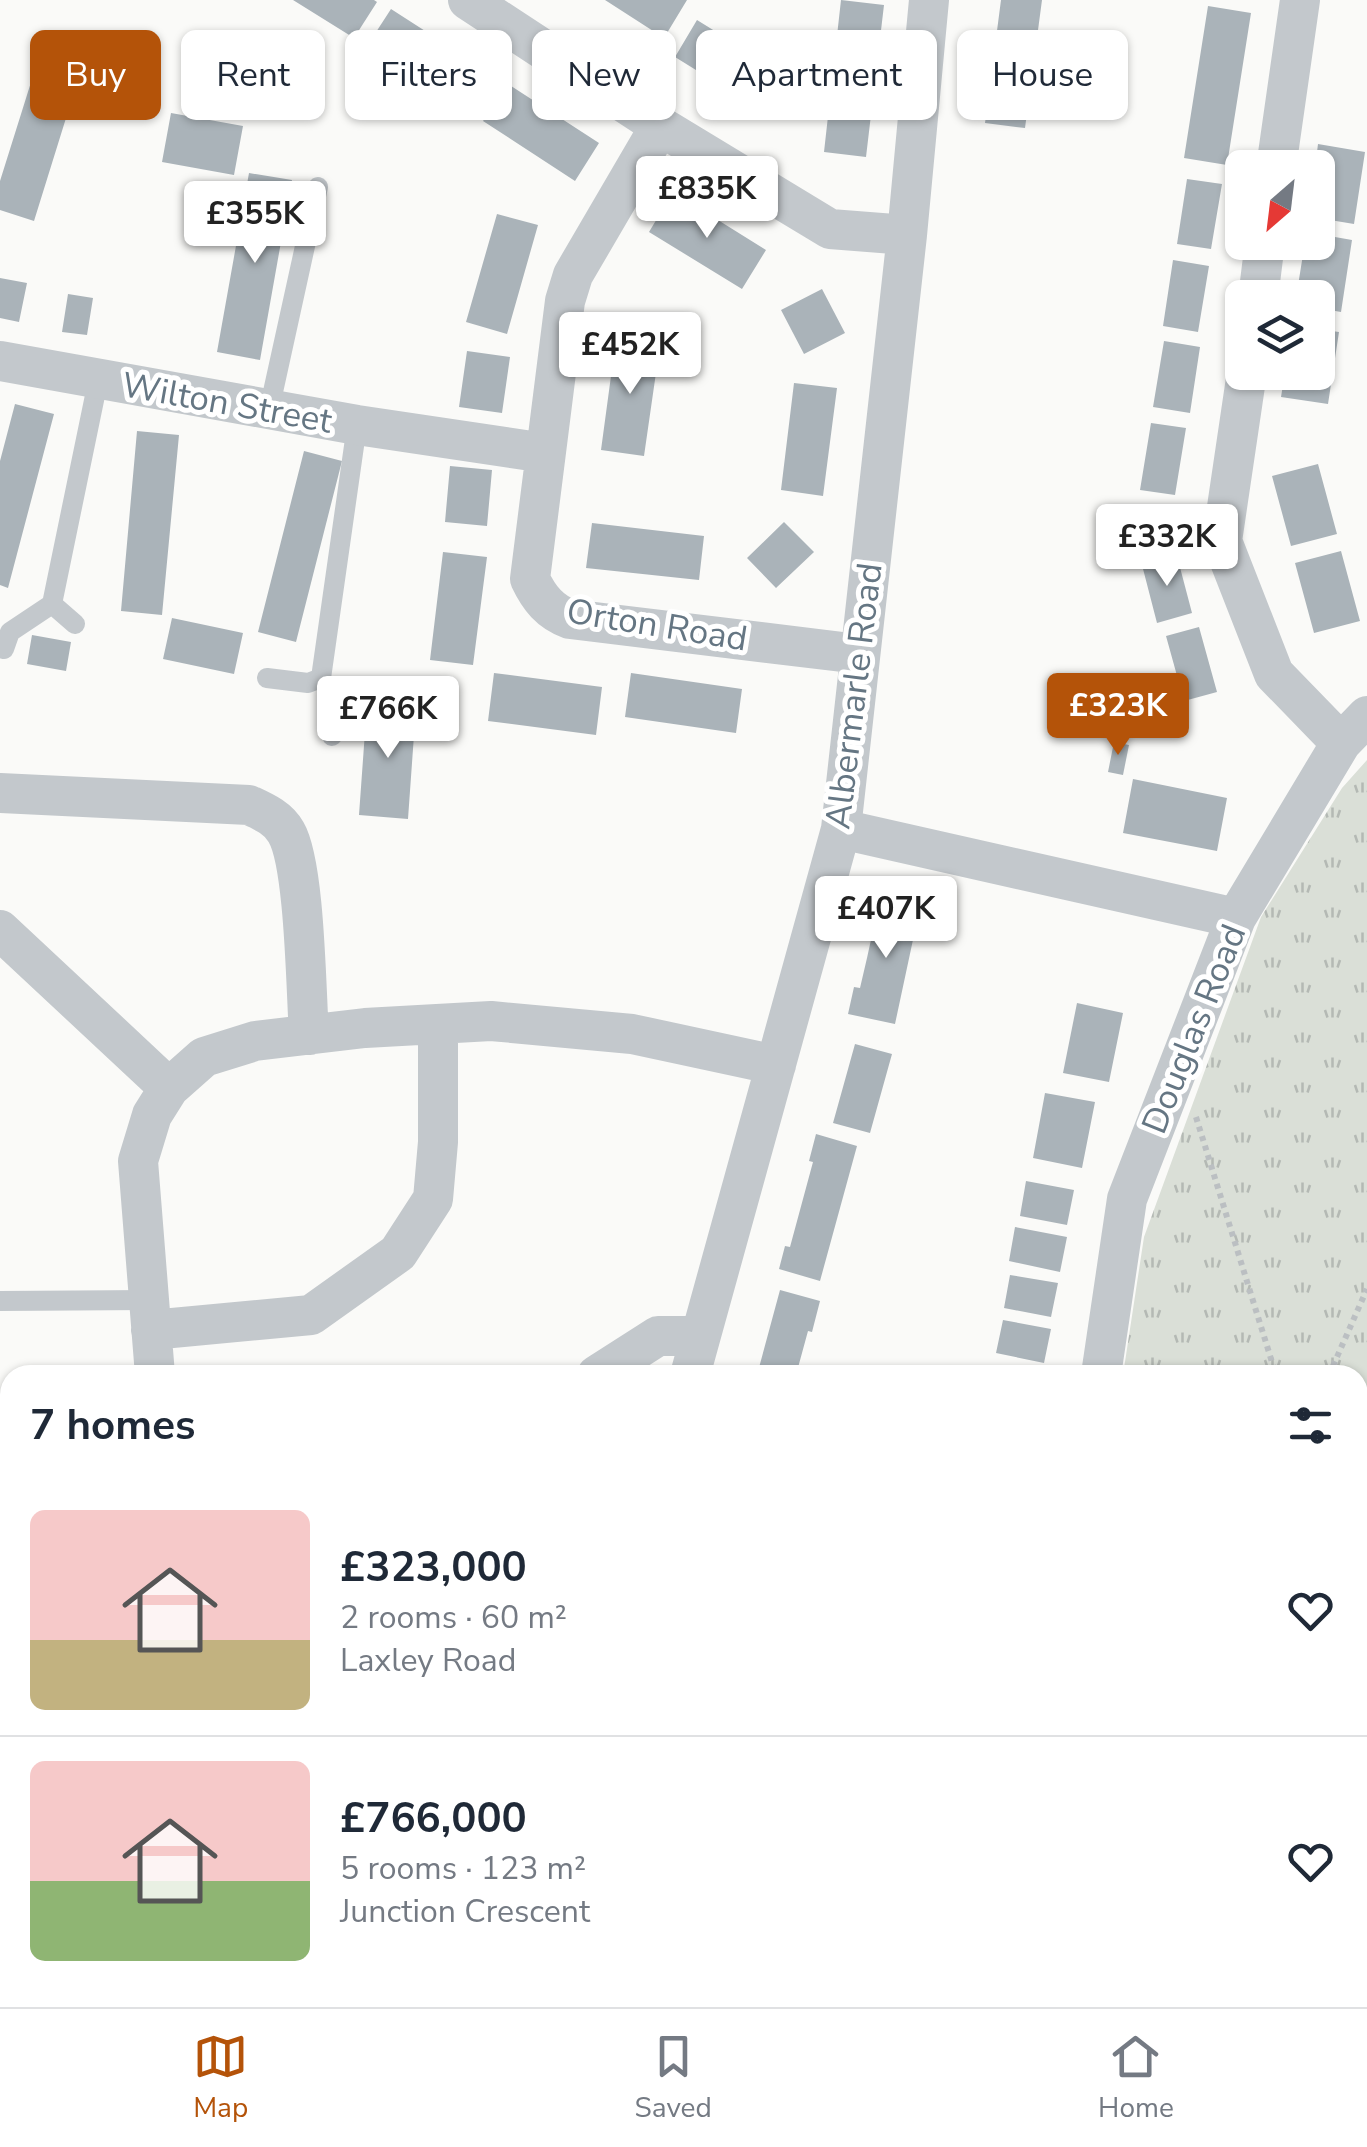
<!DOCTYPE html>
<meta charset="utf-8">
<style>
:root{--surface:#fff;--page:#f6f6f7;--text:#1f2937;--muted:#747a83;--line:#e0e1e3;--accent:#b45309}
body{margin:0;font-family:"Nunito Sans",sans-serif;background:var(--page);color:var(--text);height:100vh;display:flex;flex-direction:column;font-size:38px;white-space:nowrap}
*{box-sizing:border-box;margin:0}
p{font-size:32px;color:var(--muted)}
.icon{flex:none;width:55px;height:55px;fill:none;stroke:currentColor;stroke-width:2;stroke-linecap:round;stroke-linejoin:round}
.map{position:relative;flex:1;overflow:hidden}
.panel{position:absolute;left:0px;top:1365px;width:1368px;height:642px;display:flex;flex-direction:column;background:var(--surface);border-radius:30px 30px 0 0;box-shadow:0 2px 8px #0004}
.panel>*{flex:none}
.guide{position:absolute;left:30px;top:30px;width:1308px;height:90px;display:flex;gap:20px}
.needle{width:65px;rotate:208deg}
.tools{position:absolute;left:1225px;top:150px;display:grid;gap:20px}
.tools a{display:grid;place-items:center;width:110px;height:110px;border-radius:15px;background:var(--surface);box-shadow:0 2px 8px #0004;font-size:50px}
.price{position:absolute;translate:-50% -85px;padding:0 22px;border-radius:10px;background:#fff;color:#222;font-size:32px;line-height:65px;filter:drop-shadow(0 2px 5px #0008)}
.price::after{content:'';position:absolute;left:50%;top:60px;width:30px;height:22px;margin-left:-15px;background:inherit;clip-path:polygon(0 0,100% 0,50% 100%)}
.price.active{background:var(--accent);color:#fff}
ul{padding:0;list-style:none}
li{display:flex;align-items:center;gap:30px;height:250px;padding:0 30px}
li+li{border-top:2px solid var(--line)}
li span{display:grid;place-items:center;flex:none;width:280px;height:200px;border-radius:15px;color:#555}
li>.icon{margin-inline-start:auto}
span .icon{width:120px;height:120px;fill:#fffc;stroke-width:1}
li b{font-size:42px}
h2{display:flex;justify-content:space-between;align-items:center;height:120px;padding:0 30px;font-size:42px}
.pill{padding:0 35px;border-radius:15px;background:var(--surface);box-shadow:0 2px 8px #0004;font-size:35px;line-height:90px}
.pill.active{background:var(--accent);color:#fff}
.menu{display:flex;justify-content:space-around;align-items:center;height:140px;border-top:2px solid var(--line);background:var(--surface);font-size:28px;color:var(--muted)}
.menu a{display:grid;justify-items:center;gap:5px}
.menu .active{color:var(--accent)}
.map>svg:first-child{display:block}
</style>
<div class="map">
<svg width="1367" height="2007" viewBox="0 0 1367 2007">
<defs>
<pattern id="grass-tufts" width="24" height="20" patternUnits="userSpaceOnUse" patternTransform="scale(2.5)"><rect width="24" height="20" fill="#dadfd7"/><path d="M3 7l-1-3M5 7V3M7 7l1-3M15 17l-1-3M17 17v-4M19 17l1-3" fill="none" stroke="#b4b9b4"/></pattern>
<pattern id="forest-firs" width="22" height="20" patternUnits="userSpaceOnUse" patternTransform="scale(2.5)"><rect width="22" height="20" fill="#dadfd7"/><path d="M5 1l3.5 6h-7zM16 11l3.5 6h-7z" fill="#b4b9b4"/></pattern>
</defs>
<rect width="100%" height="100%" fill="#fafaf8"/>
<!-- built -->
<path fill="#e8e9e9" d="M1367 1929V2007H1306L1310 1998H1358V1937Z"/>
<!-- grass -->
<path fill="url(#grass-tufts)" d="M1367 760V1870L1358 1875V1375H1123L1144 1237 1261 917 1342 788Z
M992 1998H1233L1230 2007H991Z"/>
<!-- forest -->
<path fill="url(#forest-firs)" d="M1367 1870V1929L1358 1937V1875Z
M1233 1998H1310L1306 2007H1230Z"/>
<!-- building -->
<path fill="#aab3b9" d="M293 0H374L377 2 354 38Z
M605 0H687L664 38Z
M841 0 884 5 866 157 824 152Z
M1001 0H1042L1025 128 985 123Z
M1208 6 1251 13 1227 165 1184 158Z
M391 9 478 65 455 102 367 46Z
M697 20 784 74 762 111 675 57Z
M43 44 85 57 34 221 0 210V181Z
M508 84 599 143 575 181 483 121Z
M171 113 243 126 234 175 162 162Z
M1318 144 1365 152 1354 224 1318 218V168H1315Z
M249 173 292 180 260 360 217 352Z
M1187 179 1222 184 1211 249 1177 244Z
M673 192 766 250 742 289 649 232Z
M497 214 538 225 507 334 466 322Z
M1318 234 1352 240 1341 312 1318 308V298H1296L1305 242H1318Z
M1173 260 1209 266 1198 332 1163 326Z
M0 278 27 283 19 322 0 318Z
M822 289 845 333 804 354 781 310Z
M68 294 93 298 87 335 62 332Z
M1318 329 1339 332 1328 404 1281 397 1285 372H1318Z
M616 339 660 345 644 456 601 450Z
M1164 341 1200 347 1190 413 1153 407Z
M467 351 510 357 502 413 459 407Z
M794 383 837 388 823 496 781 490Z
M15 404 54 414 8 588 0 585V461Z
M1151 423 1186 428 1175 495 1140 490Z
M137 431 179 435 162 615 121 611Z
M304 451 342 461 296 642 258 632Z
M1318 464 1337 534 1291 546 1272 476Z
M450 466 492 470 487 526 445 522Z
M784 522 814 552 776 588 747 558Z
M592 523 704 536 699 580 586 568Z
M1341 551 1360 621 1314 633 1295 563Z
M443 552 487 557 473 665 430 660Z
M1177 556 1192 613 1157 623 1142 565Z
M172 618 243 633 234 674 163 659Z
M1199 627 1217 692 1184 701 1166 636Z
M32 635 71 642 66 671 27 664Z
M494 673 602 687 596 735 488 721Z
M631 673 742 689 736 733 625 717Z
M367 704 416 707 408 819 359 815Z
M1114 742 1129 745 1123 775 1108 772Z
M1133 779 1227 798 1217 851 1123 833Z
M874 897 920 907 895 1024 848 1014 854 987 860 988 867 958 874 926 868 925Z
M1077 1003 1123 1013 1109 1082 1063 1073Z
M855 1044 892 1054 870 1133 833 1123Z
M1045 1093 1095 1102 1082 1168 1033 1158Z
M816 1134 857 1146 820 1281 779 1269 785 1246 790 1247 813 1162 809 1161Z
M1026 1181 1074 1190 1067 1225 1020 1216Z
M1015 1227 1067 1237 1060 1272 1009 1261Z
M1010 1275 1058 1283 1051 1317 1004 1308Z
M780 1290 820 1301 812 1332 808 1331 796 1375H757Z
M1003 1320 1051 1329 1044 1363 996 1353Z
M993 1368 1021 1373V1375H992Z
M585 1998H624L622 2007H582Z
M863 1998H906L913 1999 912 2007H861Z"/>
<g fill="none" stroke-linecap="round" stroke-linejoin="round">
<!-- path -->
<path stroke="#bbbfc2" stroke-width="6" stroke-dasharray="5 5" stroke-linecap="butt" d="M1196 1117 1276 1375
M1329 1375 1367 1289
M1358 1501 1367 1500
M1358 1606 1367 1634"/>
<!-- lane -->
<path stroke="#c3c8cc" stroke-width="20" d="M269 410 318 187
M52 604 75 624
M4 649 10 632 52 604 98 381
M267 678 308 683 321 678
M332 736 335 699 321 678 357 425
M0 1301 149 1300
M0 1545 10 1547"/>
<!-- street -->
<path stroke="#c3c8cc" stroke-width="40" d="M468 0 660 126 830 229 907 235
M660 126 573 275 565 301 530 579C539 598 550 612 570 619L859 654
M1276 168 1300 0
M1258 298 1265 242
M0 361 357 425 545 453
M1247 372 1222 541 1274 674 1341 743
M0 793 249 805C264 812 278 818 286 832 305 864 306 991 309 1035
M841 829 1236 918
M0 930 169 1088
M151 1330 311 1315 398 1253 433 1199 438 1142V1024
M155 1375 138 1161 152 1115 169 1088 204 1057 255 1041 365 1028 491 1021 632 1034 776 1065
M597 1375 658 1336H700
M690 1375 841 829 907 235 929 0
M1101 1375 1127 1199 1236 918 1341 743 1367 716
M0 1854 10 1855
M524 2007 526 1998
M968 2007 969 1998"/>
</g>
<g text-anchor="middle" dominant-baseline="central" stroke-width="10" stroke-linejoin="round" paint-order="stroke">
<!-- street labels -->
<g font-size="35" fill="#657683" stroke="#fff">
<text transform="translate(227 403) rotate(10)">Wilton Street</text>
<text transform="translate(657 625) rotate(9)">Orton Road</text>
<text transform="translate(854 696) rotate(-83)">Albermarle Road</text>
<text transform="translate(1194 1029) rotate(-68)">Douglas Road</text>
</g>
</g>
</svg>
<div class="tools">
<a><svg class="needle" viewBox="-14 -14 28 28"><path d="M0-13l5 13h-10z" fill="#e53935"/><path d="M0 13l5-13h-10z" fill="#747a83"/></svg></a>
<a><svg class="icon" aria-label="layers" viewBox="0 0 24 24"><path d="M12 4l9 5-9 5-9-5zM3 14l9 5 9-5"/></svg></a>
</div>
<b class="price" style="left:707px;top:241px">£835K</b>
<b class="price" style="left:255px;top:266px">£355K</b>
<b class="price" style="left:630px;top:397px">£452K</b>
<b class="price" style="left:1167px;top:589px">£332K</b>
<b class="price active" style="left:1118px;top:758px">£323K</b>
<b class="price" style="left:388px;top:761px">£766K</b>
<b class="price" style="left:886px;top:961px">£407K</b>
<div class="guide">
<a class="pill active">Buy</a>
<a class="pill">Rent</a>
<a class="pill">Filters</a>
<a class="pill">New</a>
<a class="pill">Apartment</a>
<a class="pill">House</a>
</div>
<section class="panel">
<h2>7 homes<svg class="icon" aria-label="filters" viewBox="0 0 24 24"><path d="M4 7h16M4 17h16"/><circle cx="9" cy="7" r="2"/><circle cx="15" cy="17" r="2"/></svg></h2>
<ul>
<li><span style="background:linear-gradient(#f6c9c9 65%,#c2b280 0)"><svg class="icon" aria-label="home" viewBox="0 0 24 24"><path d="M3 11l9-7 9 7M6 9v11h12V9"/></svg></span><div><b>£323,000</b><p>2 rooms · 60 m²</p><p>Laxley Road</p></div><svg class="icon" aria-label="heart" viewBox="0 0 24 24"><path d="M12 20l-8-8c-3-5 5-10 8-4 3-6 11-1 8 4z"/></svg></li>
<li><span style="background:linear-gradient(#f6c9c9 60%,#8fb573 0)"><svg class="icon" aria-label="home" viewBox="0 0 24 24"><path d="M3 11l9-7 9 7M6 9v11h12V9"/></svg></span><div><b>£766,000</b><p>5 rooms · 123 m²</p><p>Junction Crescent</p></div><svg class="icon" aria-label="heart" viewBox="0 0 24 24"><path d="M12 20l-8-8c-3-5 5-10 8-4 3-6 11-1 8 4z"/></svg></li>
</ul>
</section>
</div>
<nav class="menu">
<a class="active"><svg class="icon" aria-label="map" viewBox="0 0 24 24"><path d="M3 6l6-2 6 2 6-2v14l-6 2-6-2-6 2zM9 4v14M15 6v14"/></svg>Map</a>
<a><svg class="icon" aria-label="saved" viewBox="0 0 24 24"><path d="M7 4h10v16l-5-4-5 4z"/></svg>Saved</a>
<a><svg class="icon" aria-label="home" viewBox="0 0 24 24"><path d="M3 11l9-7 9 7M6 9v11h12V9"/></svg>Home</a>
</nav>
